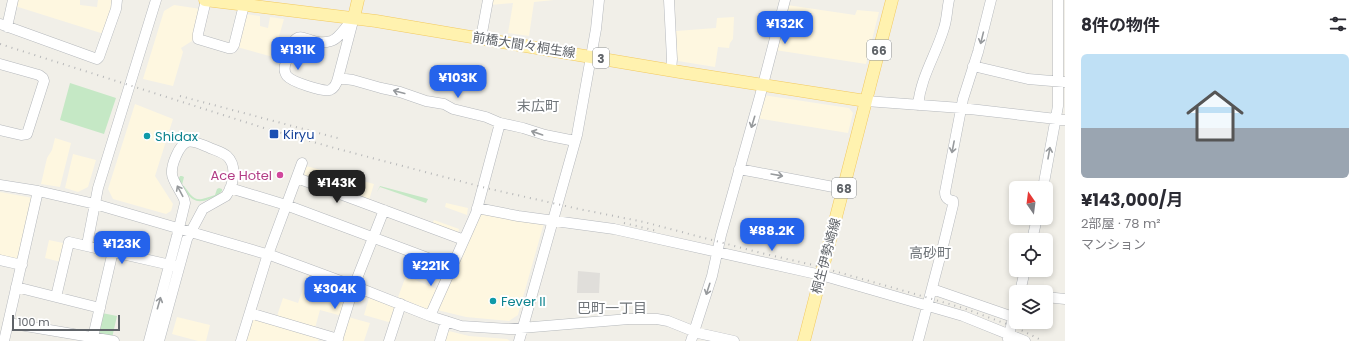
<!DOCTYPE html>
<html lang="ja">
<meta charset="utf-8">
<style>
:root{--surface:#fff;--page:#f7f7f7;--text:#2b2b33;--muted:#7c7c81;--line:#e1e1e2;--accent:#2563eb}
body{margin:0;font-family:Poppins,"Noto Sans JP",sans-serif;background:var(--page);color:var(--text);height:100vh;display:flex;flex-direction:column;font-size:15px;white-space:nowrap}
*{box-sizing:border-box;margin:0}
p{font-size:13px;color:var(--muted)}
.icon{flex:none;width:22px;height:22px;fill:none;stroke:currentColor;stroke-width:2;stroke-linecap:round;stroke-linejoin:round}
.map{position:relative;flex:1;overflow:hidden}
.sheet{display:flex;flex-direction:column;background:var(--surface);width:300px}
.sheet>*{flex:none}
.needle{width:26px;rotate:346deg}
.controls{position:absolute;left:1009px;top:181px;display:grid;gap:8px}
.controls a{display:grid;place-items:center;width:44px;height:44px;border-radius:6px;background:var(--surface);box-shadow:0 2px 6px #0003;font-size:20px}
.scale{position:absolute;left:12px;bottom:10px;width:108px;box-sizing:border-box;padding-left:4px;border:2px solid #5f6368;border-top:0;font-size:11px;line-height:14px;white-space:nowrap;color:#5f6368;-webkit-text-stroke:3px #fff;paint-order:stroke}
.price{position:absolute;translate:-50% -34px;padding:0 9px;border-radius:8px;background:var(--accent);color:#fff;font-size:13px;line-height:26px;filter:drop-shadow(0 1px 2px #0008)}
.price::after{content:'';position:absolute;left:50%;top:24px;width:12px;height:9px;margin-left:-6px;background:inherit;clip-path:polygon(0 0,100% 0,50% 100%)}
.price.current{background:#222;color:#fff}
ul{padding:0;list-style:none}
li{display:grid;align-content:center;gap:8px;height:212px;padding:0 16px}
li+li{border-top:1px solid var(--line)}
li span{display:grid;place-items:center;height:124px;border-radius:6px;color:#555}
li>.icon{margin-inline-start:auto}
span .icon{width:72px;height:72px;fill:#fffc;stroke-width:1}
li b{font-size:17px}
h2{display:flex;justify-content:space-between;align-items:center;height:48px;padding:0 16px;font-size:17px}
main{display:flex;flex:1;min-height:0}
.map>svg:first-child{display:block}
</style>
<main>
<div class="map">
<svg width="1065" height="341" viewBox="0 0 1065 341">
<rect width="100%" height="100%" fill="#f1efe8"/>
<!-- commercial -->
<path fill="#fef7e0" d="M16 0H80V5L97 7 98 0H114L104 34 15 6Z
M491 0H554L534 2 529 36 508 33 513 3 490 5Z
M174 5 201 9 192 41 181 48 183 52 173 86 143 79 164 11Z
M787 5 855 15 857 10 879 12 866 64 775 50Z
M246 14 260 16V26L268 28 270 17 284 19 273 57 237 47Z
M734 17 733 39 730 43 729 48 718 47 715 67 678 61 677 55 676 31 716 28 717 18Z
M763 95 849 108 853 113 848 133 756 118Z
M135 104 173 119 155 176 173 204 171 211 166 214 113 199 108 189Z
M55 138 71 143 60 187 41 184 47 158 52 150Z
M73 154 96 160 88 187 78 192 65 188Z
M306 166 374 184 369 200 304 177Z
M0 192 33 198 18 259 0 257Z
M446 203 468 208 467 215 445 207Z
M482 213 544 223 518 315 509 321 466 317 437 310 479 215Z
M434 220 459 229 458 233 432 224Z
M49 240 63 243 65 246 61 262 45 258Z
M308 275 347 289 350 293 342 316 320 310 315 328 277 316 283 298 298 303Z
M406 276 439 290 431 307 427 309 398 297Z
M369 298 394 307 395 310 392 323 364 315Z
M177 317 210 325 206 341H198L172 334Z
M348 317 370 323 364 341H341Z
M252 318 320 336 318 341H245Z
M445 330 469 336 507 339 510 341H442Z"/>
<!-- industrial -->
<path fill="#e0deda" d="M578 271 600 273 599 293H577Z"/>
<!-- green -->
<path fill="#c5e8c5" d="M70 83 116 98 104 134 60 120Z
M180 176H182L184 177 182 185 184 186C189 192 193 201 202 199 207 198 211 196 215 195L217 189 219 188 222 189V191C219 195 214 197 209 199 192 207 186 192 178 180Z
M380 186 425 198 428 199 426 203 380 187 377 192Z
M102 313 117 316 112 338 99 336 97 333Z"/>
<g fill="none" stroke-linecap="round" stroke-linejoin="round">
<defs>
<path id="minor" d="M206 0 198 34V39L228 48H232L234 45 244 5
M669 0 672 59 671 70
M354 17 338 78C337 82 335 88 330 90 323 92 292 82 287 76 284 72 284 67 286 62 297 17 305 49 331 41 339 39 348 24 354 17Z
M0 24 97 59 99 57 116 9 117 0
M7 27 13 0
M481 38 488 0
M0 64 39 75 43 78 44 81 27 134 21 135 0 130
M973 66 1028 79 1064 82
M338 78 353 80 381 88 400 92 426 101 444 104 453 109 486 117 500 123 523 128 545 135 575 141
M866 101 961 108 1065 120
M918 105C921 76 936 55 944 28 947 19 947 9 949 0
M739 169 844 189
M297 178 464 240 430 316
M0 185 38 191 95 204 273 256 354 286 430 316 461 326 509 329 629 319H657L668 321 698 333 734 341
M230 188 286 205 452 267
M1043 188 1058 106V0
M477 208 518 216 614 229 821 275 963 316 1025 341
M464 240 476 213 500 123
M1032 240 1037 218
M87 245 98 188 156 0
M0 260 22 265
M16 287 100 308
M932 289 1013 317
M1020 292 1025 270
M56 297 69 242 175 266
M1046 297 1065 299
M250 313 338 339
M8 323 114 341
M93 337 113 251
M1008 339 1016 306
M4 341 38 191
M149 341 177 236 185 203 184 199C181 192 172 180 172 174 171 165 179 145 187 142 194 140 202 145 208 147 214 150 222 152 227 156 238 166 233 186 226 196L203 209 187 239 159 341
M241 341 266 260 302 163
M337 341 354 286 384 210
M389 341 401 304
M440 341 446 321
M519 341 577 135 596 29 599 0
M691 341 712 276 721 235 760 96 785 0
M918 341 943 246 953 205V201C948 200 945 198 945 192L963 99 978 52 991 0"/>
<path id="major" d="M205 0 376 21 680 72 866 101
M354 17 358 0
M804 341 892 0"/>
</defs>
<!-- minor casing -->
<use href="#minor" stroke="#b5b8bc" stroke-width="11"/>
<!-- major casing -->
<use href="#major" stroke="#f2c960" stroke-width="13"/>
<!-- minor -->
<use href="#minor" stroke="#fff" stroke-width="10"/>
<!-- major -->
<use href="#major" stroke="#fff2af" stroke-width="12"/>
<!-- rail -->
<path stroke="#b6b7b8" stroke-width="2" stroke-dasharray="1 5" stroke-linecap="butt" d="M0 44 264 128 338 149 490 189 579 209 644 222 761 253 813 265 908 292 963 308 1015 327 1043 341
M180 96 341 139
M624 223 657 231"/>
</g>
<!-- one-way arrows -->
<defs><path id="oneway-shaft" d="M-6 0H5M1.5-3L5.5 0L1.5 3" fill="none" stroke-width="1.6" stroke-linecap="round" stroke-linejoin="round"/></defs>
<g stroke="#979a9d">
<use href="#oneway-shaft" transform="translate(982 38) rotate(104)"/>
<use href="#oneway-shaft" transform="translate(399 92) rotate(-165)"/>
<use href="#oneway-shaft" transform="translate(753 122) rotate(107)"/>
<use href="#oneway-shaft" transform="translate(537 133) rotate(-161)"/>
<use href="#oneway-shaft" transform="translate(953 147) rotate(101)"/>
<use href="#oneway-shaft" transform="translate(1049 153) rotate(-80)"/>
<use href="#oneway-shaft" transform="translate(777 175) rotate(10)"/>
<use href="#oneway-shaft" transform="translate(180 191) rotate(-118)"/>
<use href="#oneway-shaft" transform="translate(708 289) rotate(108)"/>
<use href="#oneway-shaft" transform="translate(159 303) rotate(-74)"/>
</g>
<!-- markers -->
<rect fill="#1a4fb4" stroke="#fff" stroke-width="1.5" x="269" y="129" width="10" height="10" rx="2"/>
<g fill="#0f9aa8" stroke="#fff" stroke-width="1.5">
<circle cx="147" cy="136" r="4"/>
<circle cx="493" cy="301" r="4"/>
</g>
<circle fill="#d1479c" stroke="#fff" stroke-width="1.5" cx="280" cy="175" r="4"/>
<g text-anchor="middle" dominant-baseline="central" stroke-width="4" stroke-linejoin="round" paint-order="stroke">
<!-- shield labels -->
<g fill="#fff" stroke="#8f9295" stroke-width="1">
<rect x="867" y="40" width="24" height="20" rx="3"/>
<rect x="593" y="48" width="16" height="20" rx="3"/>
<rect x="832" y="178" width="24" height="20" rx="3"/>
</g>
<g font-size="12" font-weight="bold" fill="#5f6368">
<text x="879" y="50">66</text>
<text x="601" y="58">3</text>
<text x="844" y="188">68</text>
</g>
<!-- street labels -->
<g font-size="13" fill="#5f6368" stroke="#fff">
<text transform="translate(524 45) rotate(9)">前橋大間々桐生線</text>
<text transform="translate(826 256) rotate(-75)">桐生伊勢崎線</text>
</g>
<!-- transit labels -->
<g font-size="13" fill="#164399" stroke="#fff" text-anchor="start">
<text x="283" y="134">Kiryu</text>
</g>
<!-- culture labels -->
<g font-size="13" fill="#0d838f" stroke="#fff" text-anchor="start">
<text x="155" y="136">Shidax</text>
<text x="501" y="301">Fever II</text>
</g>
<!-- hotel labels -->
<g font-size="13" fill="#b23c85" stroke="#fff" text-anchor="end">
<text x="272" y="175">Ace Hotel</text>
</g>
<!-- neighbourhood labels -->
<g font-size="14" fill="#70757a" stroke="#fff">
<text x="538" y="106">末広町</text>
<text x="930" y="253">高砂町</text>
<text x="612" y="308">巴町一丁目</text>
</g>
</g>
</svg>
<div class="controls">
<a><svg class="needle" viewBox="-14 -14 28 28"><path d="M0-13l5 13h-10z" fill="#e53935"/><path d="M0 13l5-13h-10z" fill="#7c7c81"/></svg></a>
<a><svg class="icon" aria-label="locate" viewBox="0 0 24 24"><circle cx="12" cy="12" r="6"/><path d="M12 2v4M12 18v4M2 12h4M18 12h4"/></svg></a>
<a><svg class="icon" aria-label="layers" viewBox="0 0 24 24"><path d="M12 4l9 5-9 5-9-5zM3 14l9 5 9-5"/></svg></a>
</div>
<div class="scale">100 m</div>
<b class="price" style="left:785px;top:45px">¥132K</b>
<b class="price" style="left:298px;top:71px">¥131K</b>
<b class="price" style="left:458px;top:99px">¥103K</b>
<b class="price current" style="left:337px;top:204px">¥143K</b>
<b class="price" style="left:772px;top:252px">¥88.2K</b>
<b class="price" style="left:122px;top:265px">¥123K</b>
<b class="price" style="left:431px;top:287px">¥221K</b>
<b class="price" style="left:335px;top:310px">¥304K</b>
</div>
<section class="sheet">
<h2>8件の物件<svg class="icon" aria-label="filters" viewBox="0 0 24 24"><path d="M4 7h16M4 17h16"/><circle cx="9" cy="7" r="2"/><circle cx="15" cy="17" r="2"/></svg></h2>
<ul>
<li><span style="background:linear-gradient(#bfe0f5 60%,#9aa5b1 0)"><svg class="icon" aria-label="home" viewBox="0 0 24 24"><path d="M3 11l9-7 9 7M6 9v11h12V9"/></svg></span><div><b>¥143,000/月</b><p>2部屋 · 78 m²</p><p>マンション</p></div></li>
</ul>
</section>
</main>
